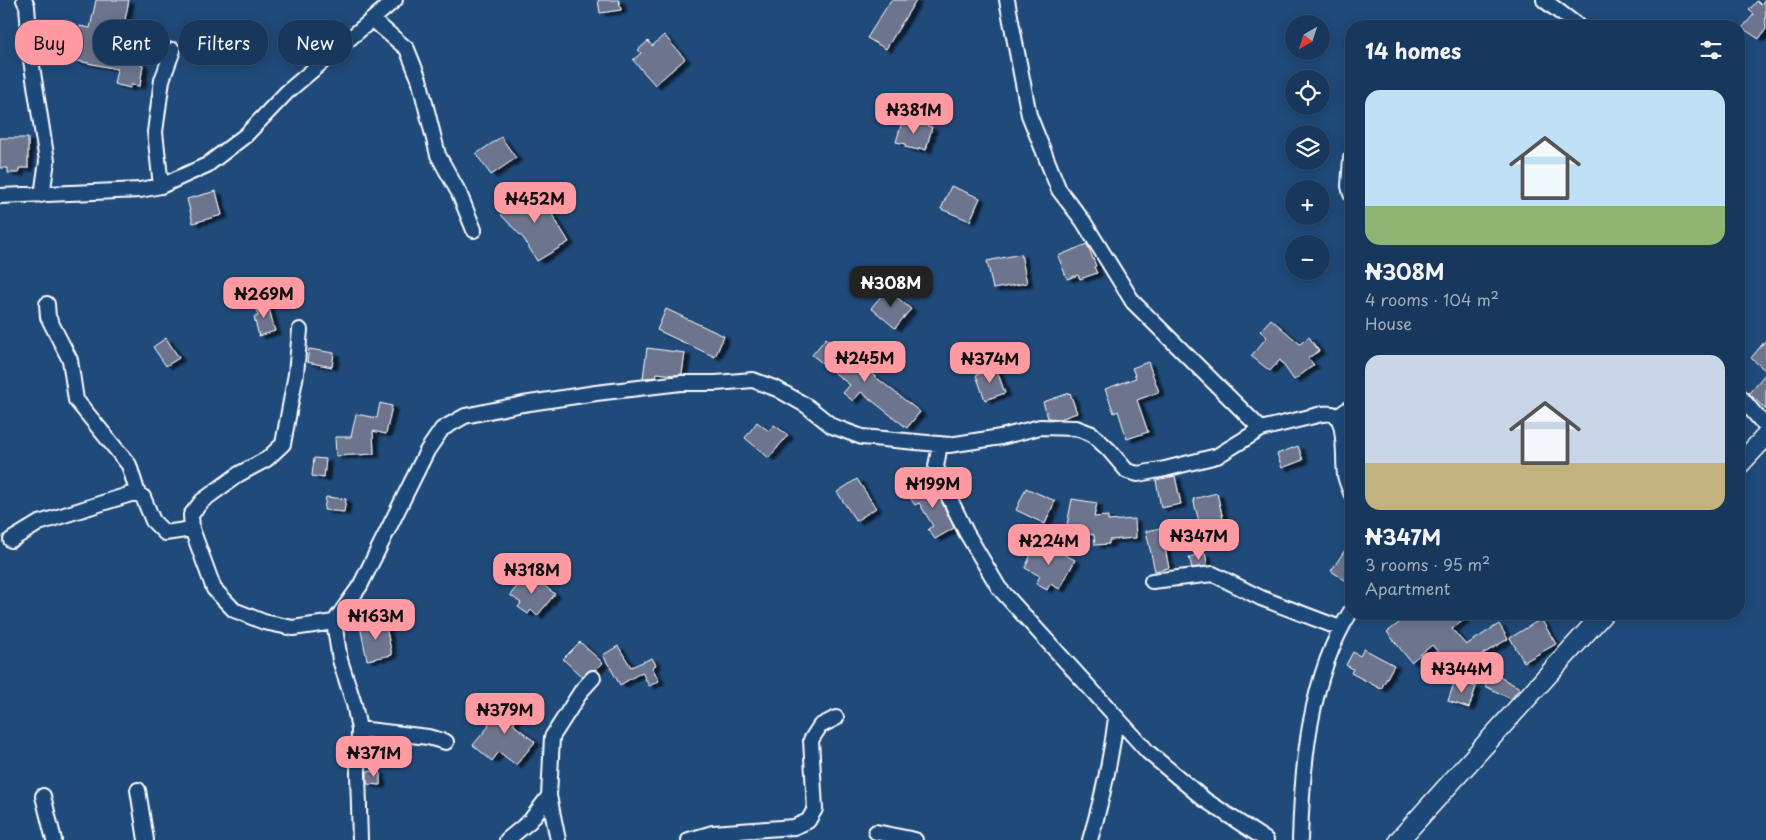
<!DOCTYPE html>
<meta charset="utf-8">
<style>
:root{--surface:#17385c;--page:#203f62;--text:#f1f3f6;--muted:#9eacbb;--line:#365272;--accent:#ff9aa2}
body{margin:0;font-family:"Playpen Sans",sans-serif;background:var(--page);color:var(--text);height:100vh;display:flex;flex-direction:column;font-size:19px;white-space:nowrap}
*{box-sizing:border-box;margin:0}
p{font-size:16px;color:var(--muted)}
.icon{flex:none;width:28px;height:28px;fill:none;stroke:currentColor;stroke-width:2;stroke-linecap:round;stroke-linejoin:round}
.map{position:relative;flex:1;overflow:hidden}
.sheet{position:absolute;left:1345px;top:20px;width:400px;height:600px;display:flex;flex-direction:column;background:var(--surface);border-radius:20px;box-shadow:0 2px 12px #0003,0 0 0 1px var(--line)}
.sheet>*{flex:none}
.banner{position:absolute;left:15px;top:20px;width:475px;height:45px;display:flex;gap:10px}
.needle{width:32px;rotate:219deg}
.fabs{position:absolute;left:1285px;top:15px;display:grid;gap:10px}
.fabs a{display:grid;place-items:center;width:45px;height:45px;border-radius:50%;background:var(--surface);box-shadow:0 2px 12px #0003,0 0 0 1px var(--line);font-size:25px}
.price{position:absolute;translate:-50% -42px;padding:0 11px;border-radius:10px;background:var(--accent);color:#111;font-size:16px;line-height:32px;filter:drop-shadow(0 1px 2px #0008)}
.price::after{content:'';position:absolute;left:50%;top:30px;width:15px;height:11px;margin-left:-8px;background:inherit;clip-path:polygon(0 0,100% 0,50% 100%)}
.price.on{background:#222;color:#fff}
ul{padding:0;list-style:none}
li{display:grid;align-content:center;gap:10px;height:265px;padding:0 20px}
li span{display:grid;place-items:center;height:155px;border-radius:15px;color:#555}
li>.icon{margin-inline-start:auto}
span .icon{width:90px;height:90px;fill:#fffc;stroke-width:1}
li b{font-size:21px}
h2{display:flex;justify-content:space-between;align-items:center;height:60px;padding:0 20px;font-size:21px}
.tag{padding:0 18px;border-radius:20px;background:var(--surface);box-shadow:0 2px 12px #0003,0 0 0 1px var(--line);font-size:18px;line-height:45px}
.tag.on{background:var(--accent);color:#111}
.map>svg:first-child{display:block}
</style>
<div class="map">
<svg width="1766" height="840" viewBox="0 0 1766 840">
<defs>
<filter id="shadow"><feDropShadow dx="5.5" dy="3" stdDeviation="1" flood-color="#0009"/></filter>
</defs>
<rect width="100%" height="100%" fill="#1f4a7a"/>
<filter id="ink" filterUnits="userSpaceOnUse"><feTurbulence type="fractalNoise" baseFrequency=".02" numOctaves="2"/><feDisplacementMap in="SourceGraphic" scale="10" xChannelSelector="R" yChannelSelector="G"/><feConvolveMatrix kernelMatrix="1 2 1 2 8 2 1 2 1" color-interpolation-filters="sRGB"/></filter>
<g filter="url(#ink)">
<!-- building -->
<path fill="#6d758e" stroke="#fff" filter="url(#shadow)" d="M96 0H129L123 30 115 28 109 56 141 62V65H143L140 86 131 85 130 88 114 84 117 69 73 60 80 26 90 28Z
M598 0H619L621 10 600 13Z
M891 0H916L886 49 867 38Z
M1765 0 1766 29 1759 39 1742 28 1754 14 1749 10 1757 1 1761 5Z
M664 35 685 59 655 85 633 60 641 53 638 50 648 41 652 46Z
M903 119 932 127 926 150 919 148V150L905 147 906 144 896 142Z
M501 137 516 158 491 175 476 154Z
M0 138H28V168H19V173H8V168H0Z
M951 186 980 198 970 221 941 209Z
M529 187 545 203 569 242 537 261 524 239 501 215Z
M216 191 222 215 193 223 187 199Z
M1087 244 1096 266 1094 267 1097 273 1080 279 1078 275 1067 279 1058 256Z
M1021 254 1027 283 993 289 987 261Z
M887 289 911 309 895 328 871 308Z
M267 301 275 331 259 336 254 317 258 316 255 305Z
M666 309 724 336 715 357 657 330Z
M1271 319 1300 344 1309 337 1319 351 1308 358 1314 365 1294 380 1280 360 1270 371 1251 356 1267 337 1260 331Z
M166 338 179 358 166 366 153 347Z
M826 338 920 412 907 428 861 392 853 401 843 393 850 385 812 355Z
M1766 340V371L1751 358Z
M1019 344 1022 364 990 369 987 349Z
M647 348 685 353 682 374 674 375 657 373 656 377 643 378Z
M309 349 334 353 332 367 307 362Z
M1148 362 1159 392 1137 400 1148 432 1127 439 1118 411 1114 413 1105 389 1136 378 1132 368Z
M996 368 1005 393 985 400 976 375Z
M1766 373V410L1749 393Z
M1070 393 1077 413 1060 419 1048 418 1043 402Z
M380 403 392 406 386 434 373 431 374 454 336 456 335 437H351L356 414 377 418Z
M757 422 769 431 774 425 788 435 769 458 745 438Z
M1298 446 1303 460 1282 468 1277 454Z
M314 458 326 459 324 478 312 476Z
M1175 476 1181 504 1161 508 1156 480Z
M857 479 876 508 856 521 837 492Z
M931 479 954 528 935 539 928 529 933 526 919 503 915 505 908 495Z
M1026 488 1055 501 1045 524 1016 510Z
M1217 493 1223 519 1200 525 1193 499Z
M326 497 346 499 344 512 324 510Z
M1072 499 1097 503 1094 517 1108 516V521L1135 519 1136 538 1109 540V544L1095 545 1094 535 1066 530Z
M1161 528 1169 568 1155 571 1146 531Z
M1037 541 1075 560 1060 589 1050 584 1047 590 1036 584 1040 576 1025 568Z
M1351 541V584L1331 571Z
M1205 553 1208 566 1192 568 1189 557Z
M528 573 555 594 537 616 531 610 528 614 518 607 521 603 510 595Z
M1411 614H1458L1464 620 1452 629 1466 645 1499 624 1508 639 1471 661 1458 674 1432 645 1411 662 1387 632Z
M1541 619 1556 644 1524 662 1510 638Z
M385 622 392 655 367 660 360 626Z
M580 642 603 663 596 670H590L582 677 563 659Z
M618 646 631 667 652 658 656 665 652 667 659 681 649 686 642 672 620 685 603 655Z
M1364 649 1394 665 1381 689 1351 673 1353 669 1346 665 1353 652 1360 656Z
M1492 673 1520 688 1511 699 1485 686Z
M1455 680 1476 687 1469 708 1448 701Z
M506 698 523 710 513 724 535 742 516 765 499 752 492 761 473 745 489 726 488 724Z
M367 771 380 772V785L367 784Z"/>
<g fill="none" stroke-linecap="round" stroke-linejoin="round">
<defs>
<path id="minor" d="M24 0 27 6 31 60 47 161 42 195
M1007 0 1029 115 1059 190 1083 221 1133 302 1261 429
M1544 0 1578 26
M373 20 407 49 419 79 438 155 459 193 474 230
M1351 158 1349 186 1351 194
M161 186 155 132 162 80 173 50
M0 196 140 190 161 186 207 165 246 135 287 92 395 0
M47 304 48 317 70 360 76 400 129 465 138 494
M300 330 296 374 283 444 267 459 239 474 202 501 191 515 192 529 214 589 234 610 264 622 293 628 334 622
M1739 395 1766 427
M1337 417 1351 407
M940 444 936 467 946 491 966 532 999 588 1148 752 1205 800 1266 840
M11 540 39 523 131 494H138L143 497 153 521 165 533 192 529
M1152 581 1213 574 1261 598 1340 628
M359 729 428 737 446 742
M138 790 146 840
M43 796 54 840
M549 796 558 840
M876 832 915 840
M360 840 358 773 359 729 354 704 340 660 334 622 360 586 427 451 442 429 465 416 523 404 596 393 681 383H716L753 380 777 389 807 406 832 426 862 437 949 445 1001 437 1040 427 1076 428 1092 434 1109 450 1127 471 1138 474 1165 469 1217 456 1261 429 1322 414C1327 414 1333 412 1337 417 1346 427 1343 461 1345 475 1346 481 1349 487 1351 493
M507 840 530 821 549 796 552 737 582 690 593 678
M689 840 713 833 794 827 808 821 815 809 811 740 820 726 836 718
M1090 840C1102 800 1111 760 1116 718
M1300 840C1302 764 1310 676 1351 611"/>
<path id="secondary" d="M1739 465 1766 436
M1399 840 1603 614"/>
</defs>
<!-- minor casing -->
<use href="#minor" stroke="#fff" stroke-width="18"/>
<!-- secondary casing -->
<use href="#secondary" stroke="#fff" stroke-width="22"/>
<!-- minor -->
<use href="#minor" stroke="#1f4a7a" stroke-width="14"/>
<!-- secondary -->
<use href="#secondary" stroke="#1f4a7a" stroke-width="19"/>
</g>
</g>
</svg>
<div class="fabs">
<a><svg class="needle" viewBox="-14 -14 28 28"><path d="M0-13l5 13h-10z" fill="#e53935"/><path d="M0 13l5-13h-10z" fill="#9eacbb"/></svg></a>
<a><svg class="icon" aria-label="locate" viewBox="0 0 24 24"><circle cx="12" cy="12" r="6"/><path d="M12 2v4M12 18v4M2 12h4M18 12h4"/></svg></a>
<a><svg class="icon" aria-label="layers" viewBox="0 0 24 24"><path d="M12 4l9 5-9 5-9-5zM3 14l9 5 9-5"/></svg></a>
<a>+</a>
<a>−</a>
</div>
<b class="price" style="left:914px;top:135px">₦381M</b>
<b class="price" style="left:535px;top:224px">₦452M</b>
<b class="price on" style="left:891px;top:308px">₦308M</b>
<b class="price" style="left:264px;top:319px">₦269M</b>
<b class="price" style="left:865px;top:383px">₦245M</b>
<b class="price" style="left:990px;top:384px">₦374M</b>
<b class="price" style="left:933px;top:509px">₦199M</b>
<b class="price" style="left:1199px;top:561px">₦347M</b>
<b class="price" style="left:1049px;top:566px">₦224M</b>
<b class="price" style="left:532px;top:595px">₦318M</b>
<b class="price" style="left:376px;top:641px">₦163M</b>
<b class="price" style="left:1462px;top:694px">₦344M</b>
<b class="price" style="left:505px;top:735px">₦379M</b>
<b class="price" style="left:374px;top:778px">₦371M</b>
<div class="banner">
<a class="tag on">Buy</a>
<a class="tag">Rent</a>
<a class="tag">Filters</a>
<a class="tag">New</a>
</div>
<section class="sheet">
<h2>14 homes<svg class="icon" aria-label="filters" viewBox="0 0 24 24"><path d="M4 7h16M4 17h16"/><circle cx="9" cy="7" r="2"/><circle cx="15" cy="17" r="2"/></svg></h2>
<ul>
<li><span style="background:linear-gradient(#bfe0f5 75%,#8fb573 0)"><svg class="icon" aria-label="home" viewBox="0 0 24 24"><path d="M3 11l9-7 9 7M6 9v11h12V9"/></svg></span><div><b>₦308M</b><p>4 rooms · 104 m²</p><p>House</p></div></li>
<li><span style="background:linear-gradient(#c9d6e8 70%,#c2b280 0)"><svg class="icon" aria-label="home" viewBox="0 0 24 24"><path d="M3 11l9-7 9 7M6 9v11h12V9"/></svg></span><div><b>₦347M</b><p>3 rooms · 95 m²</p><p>Apartment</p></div></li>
</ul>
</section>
</div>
